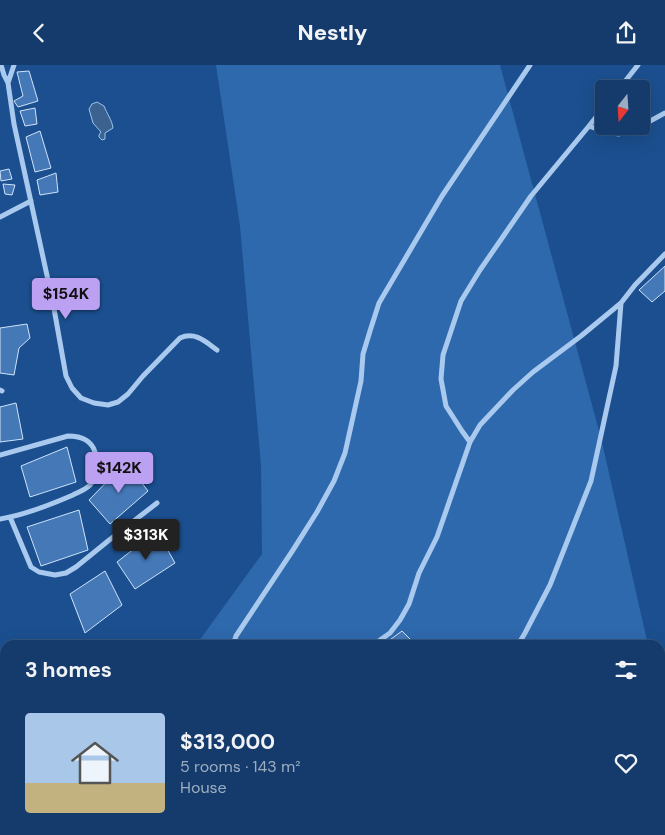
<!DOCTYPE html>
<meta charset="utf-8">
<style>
:root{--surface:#143b6b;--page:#1d4271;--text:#f1f3f6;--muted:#9dadc1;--line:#33557e;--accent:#bca0f2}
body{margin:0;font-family:"DM Sans",sans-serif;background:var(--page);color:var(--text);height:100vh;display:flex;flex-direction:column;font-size:19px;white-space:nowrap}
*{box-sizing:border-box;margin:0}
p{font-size:16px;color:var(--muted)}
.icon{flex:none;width:28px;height:28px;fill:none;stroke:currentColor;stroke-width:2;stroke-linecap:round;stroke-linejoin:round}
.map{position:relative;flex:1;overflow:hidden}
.drawer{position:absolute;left:0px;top:575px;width:665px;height:195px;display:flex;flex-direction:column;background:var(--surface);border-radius:15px 15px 0 0;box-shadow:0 5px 20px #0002,0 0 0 1px var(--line)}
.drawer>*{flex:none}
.needle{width:32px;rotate:197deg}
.buttons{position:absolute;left:595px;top:15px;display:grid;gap:10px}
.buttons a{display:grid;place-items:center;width:55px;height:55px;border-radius:5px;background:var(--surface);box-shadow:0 5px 20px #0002,0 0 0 1px var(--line);font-size:25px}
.price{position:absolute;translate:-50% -42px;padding:0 11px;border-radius:5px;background:var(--accent);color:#111;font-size:16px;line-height:32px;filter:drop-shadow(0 1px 2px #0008)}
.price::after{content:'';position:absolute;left:50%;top:30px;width:15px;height:11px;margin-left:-8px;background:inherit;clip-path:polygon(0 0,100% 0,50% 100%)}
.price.on{background:#222;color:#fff}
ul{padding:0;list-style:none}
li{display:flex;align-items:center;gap:15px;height:125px;padding:0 25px}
li span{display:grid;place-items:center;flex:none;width:140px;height:100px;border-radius:5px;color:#555}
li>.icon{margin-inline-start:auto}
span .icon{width:60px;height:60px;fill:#fffc;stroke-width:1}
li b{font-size:21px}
h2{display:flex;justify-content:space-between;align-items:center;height:60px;padding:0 25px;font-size:21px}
header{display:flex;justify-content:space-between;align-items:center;height:65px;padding:0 25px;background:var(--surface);font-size:22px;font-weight:800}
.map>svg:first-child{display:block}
</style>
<header><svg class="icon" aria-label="back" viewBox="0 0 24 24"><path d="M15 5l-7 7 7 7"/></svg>Nestly<svg class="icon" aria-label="share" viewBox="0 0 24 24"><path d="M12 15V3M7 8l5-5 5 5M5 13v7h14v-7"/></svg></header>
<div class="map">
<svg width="665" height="770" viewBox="0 0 665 770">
<rect width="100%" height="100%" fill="#1b4f8f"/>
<!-- green -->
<path fill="#2e69ad" d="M216 0H500L601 373 648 580H196L262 489 261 401 240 161Z
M0 596H5V765H580L572 770H0Z
M660 632 665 654V711L660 714Z"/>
<!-- water -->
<path fill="#3c6290" stroke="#9cc4f0" d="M97 37 104 41C107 49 112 55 113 63L105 68V74L102 75 99 72V70L101 67 93 58 89 44 92 39Z"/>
<!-- building -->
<path fill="#4478b7" stroke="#cfe3fa" d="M29 6 38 36 18 42 14 36 23 31 17 7Z
M35 43 37 59 25 61 20 46Z
M40 66 51 103 35 107 26 72Z
M9 104 12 114 1 116 0 106Z
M56 108 58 127 40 130 37 115Z
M3 119 15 120 12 130 5 129Z
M665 201V226L652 237 639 225Z
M27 259 30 273 19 283 14 310 0 308V263Z
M16 338 23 374 0 377V342Z
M67 382 76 417 30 432 21 401Z
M126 397 148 426 110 459 89 435Z
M79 445 88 485 41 501 27 462Z
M157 466 175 498 135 524 117 497Z
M105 506 122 540 85 568 70 529Z
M402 566 411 575 405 580H383Z"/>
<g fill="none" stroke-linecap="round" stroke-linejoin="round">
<!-- street -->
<path stroke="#a9c9ee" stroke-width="5" d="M1 0 4 10 8 18 14 59 53 238 66 311 72 323 81 333 94 338 108 340 118 337 128 329 143 311 180 273C195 266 206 277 217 285
M8 18 14 0
M619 24 638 0
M589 61 604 42
M641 61 665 48
M0 152 31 136
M0 325 2 326
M470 377 462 366 446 341 441 314 443 290 461 236 480 205 531 131 589 61 605 67 619 69 641 61
M0 390 68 371C80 371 91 374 95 387 98 398 97 412 90 420 85 425 79 427 73 430 50 440 25 450 0 454
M10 452 31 502 39 507 55 510 66 508 76 502 108 476 157 438
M233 580 236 571 293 485 317 447 334 416 345 388 361 316 363 289 370 266 379 238 442 131 530 0
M373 580 390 568 400 555 409 539 419 508 437 472 470 377 480 360 513 325 533 307 581 271 621 238 635 220 665 189
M518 580 525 568 550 520 591 416 616 301 621 238
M308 770 315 765"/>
</g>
</svg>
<div class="buttons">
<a><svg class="needle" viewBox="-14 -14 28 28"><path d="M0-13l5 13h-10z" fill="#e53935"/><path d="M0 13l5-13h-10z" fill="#9dadc1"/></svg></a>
</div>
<b class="price" style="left:66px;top:255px">$154K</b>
<b class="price" style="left:119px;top:429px">$142K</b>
<b class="price on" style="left:146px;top:496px">$313K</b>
<section class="drawer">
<h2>3 homes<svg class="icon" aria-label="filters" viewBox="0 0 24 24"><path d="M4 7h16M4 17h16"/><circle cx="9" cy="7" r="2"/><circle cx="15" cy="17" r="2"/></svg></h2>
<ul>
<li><span style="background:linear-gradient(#a9c7e8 70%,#c2b280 0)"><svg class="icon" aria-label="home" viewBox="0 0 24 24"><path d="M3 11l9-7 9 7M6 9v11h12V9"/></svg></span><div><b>$313,000</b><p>5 rooms · 143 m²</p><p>House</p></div><svg class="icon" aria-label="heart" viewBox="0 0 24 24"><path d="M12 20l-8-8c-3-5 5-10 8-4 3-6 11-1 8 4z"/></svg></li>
</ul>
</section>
</div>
